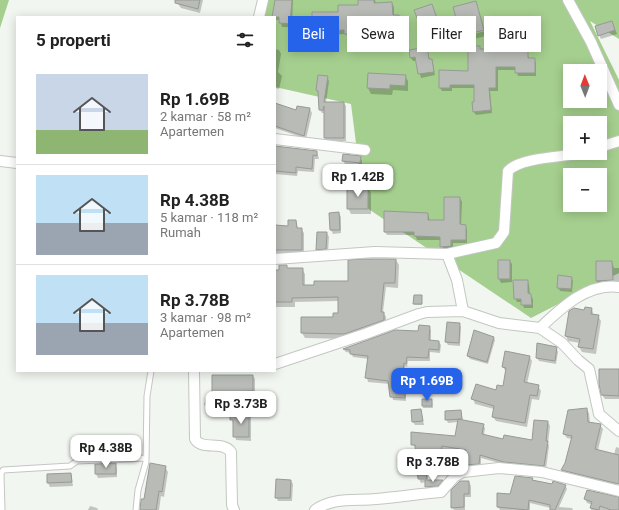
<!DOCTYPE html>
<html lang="id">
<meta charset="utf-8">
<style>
:root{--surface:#fff;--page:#f2f2f2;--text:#222;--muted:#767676;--line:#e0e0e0;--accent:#2563eb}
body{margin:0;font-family:Roboto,sans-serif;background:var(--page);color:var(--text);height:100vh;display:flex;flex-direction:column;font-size:15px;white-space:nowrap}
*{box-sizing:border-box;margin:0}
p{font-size:13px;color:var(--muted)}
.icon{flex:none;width:22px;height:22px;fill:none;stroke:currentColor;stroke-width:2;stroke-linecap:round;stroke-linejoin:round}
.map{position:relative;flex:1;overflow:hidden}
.details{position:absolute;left:16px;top:16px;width:260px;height:356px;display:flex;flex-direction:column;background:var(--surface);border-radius:0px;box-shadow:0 2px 10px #0003}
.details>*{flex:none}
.banner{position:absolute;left:288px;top:16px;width:271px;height:36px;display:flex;gap:8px}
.needle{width:26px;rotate:359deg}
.fabs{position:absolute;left:563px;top:64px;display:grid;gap:8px}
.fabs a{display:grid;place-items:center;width:44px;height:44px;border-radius:0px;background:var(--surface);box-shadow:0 2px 10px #0003;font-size:20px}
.price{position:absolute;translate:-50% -34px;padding:0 9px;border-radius:8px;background:#fff;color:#222;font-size:13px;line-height:26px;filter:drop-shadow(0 1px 2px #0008)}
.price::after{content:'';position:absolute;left:50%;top:24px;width:12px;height:9px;margin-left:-6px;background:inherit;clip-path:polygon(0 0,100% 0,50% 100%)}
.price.selected{background:var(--accent);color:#fff}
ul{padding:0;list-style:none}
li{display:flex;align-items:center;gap:12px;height:100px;padding:0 20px}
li+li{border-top:1px solid var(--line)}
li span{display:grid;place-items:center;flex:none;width:112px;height:80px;border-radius:0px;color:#555}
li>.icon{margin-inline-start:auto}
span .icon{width:48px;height:48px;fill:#fffc;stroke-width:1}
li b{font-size:17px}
h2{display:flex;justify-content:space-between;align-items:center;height:48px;padding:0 20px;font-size:17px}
.pill{padding:0 14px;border-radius:0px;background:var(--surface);box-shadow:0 2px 10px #0003;font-size:14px;line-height:36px}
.pill.selected{background:var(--accent);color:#fff}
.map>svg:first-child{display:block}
</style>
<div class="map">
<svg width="619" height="510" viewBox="0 0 619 510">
<rect width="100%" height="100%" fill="#f2f6f0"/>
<!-- green -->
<path fill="#a5cf8e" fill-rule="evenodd" d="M0 0H9L0 28Z
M262 0H619V39L590 21 619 80V273L531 318 364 206 351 104 275 87V17H259ZM570 71H600V101H570ZM570 123H600V153H570ZM570 175H600V205H570Z"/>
<!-- shadow -->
<path fill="#0003" d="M179 0H203L200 13 181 8 178 4Z
M276 0H293L292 27H282L280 20H275L273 17Z
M359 0H375L376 4 392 3 394 7V16H398L401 20V31L355 34V38H348L346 34 327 35V45H320L318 38H315L313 34 339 13 359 6Z
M476 2 484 29 462 35Z
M432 5 443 33 427 38 416 11Z
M612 22 617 34 601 39 599 35Z
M485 31 486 36 465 41 463 37Z
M513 42 515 51H527L529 59H534L536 63V76H518L516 70H498V91H490L492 113 476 115 474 112 475 88H452V91H442L440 88 469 72 479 47 481 50H501Z
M275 49 279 50 281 54 278 72 282 76 279 89 275 88Z
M427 49 430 60 433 64 435 75 421 78 417 61H413L411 58Z
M405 76 408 81V91L393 90 392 95 371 94 368 88Z
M327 77 329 81 326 103H344L346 106V141H327L325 138V113H322L320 110 319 93 317 90Z
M275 103 297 111 310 109 312 113 306 139 275 128Z
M275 147 317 152 319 159H315L314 172 298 171 297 176 275 174Z
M360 157 362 161V166L345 164 343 161Z
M368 188 371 193V214H351L348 208Z
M460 198 462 202 461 225 465 226 467 229V243H453V250H443L441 240H417L415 235H387L385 232 428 214 430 221H445Z
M339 213 341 217V233L333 234 331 230Z
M296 221 298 229H301L304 233V254L275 253V226L289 227Z
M327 233 329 237 328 252 319 253 317 249Z
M396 260 399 265 398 288 386 287 383 312 386 317V325L347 339 305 338 302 333 339 314V301L295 302V307H275V280L280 271 286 266 288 269H302L305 274V286L349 282Z
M499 261H510L512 264V282L501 283 499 279Z
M597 262H612L614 268H619V284L599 285 597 281Z
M571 278 573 281 572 292 560 291 558 287Z
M527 281 529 284 530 295 533 299V308H524L522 302H517L515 298Z
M422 296V305H415L414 304Z
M586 308 592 309 594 316H598L601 321 596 354 582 352 579 347 580 343 568 341 566 336Z
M459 324 461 327 460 346 448 345 446 342Z
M429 327 431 330V341L439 342 441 345 440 353 430 352V361H408L407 367 405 366 403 386 406 389V401L393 400 390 384 368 382 367 378 369 359 353 357 351 353 346 352 344 350 395 331 419 332Z
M494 338 495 340 488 364 470 359 468 356Z
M556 348 558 352 556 364 539 361 537 358Z
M529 356 532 361 527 384 538 386 541 391 539 400 532 399 527 427 496 421 493 417 494 409 475 404 473 399 497 391 504 387 506 372 503 367Z
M619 370V399H605L602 395Z
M213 376H253L255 379V395L215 397 213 393Z
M207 399H214L215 407H207Z
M423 400H432L433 408H423Z
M586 409 589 413 590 423 600 425 603 429 598 450 614 455 616 447 619 448V481L617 480 615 487 564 474 562 470 566 464 572 439 567 438 564 434Z
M421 410 424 425H415L413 422Z
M461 411 463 421 483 425 485 428 484 435 503 440 533 441 548 422 550 426 548 443 549 446 546 469 507 465 481 458V467L468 469 466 465 467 453 443 449V457L426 456 428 481H442L444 484 440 489 428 490 426 482 421 483 419 479 416 448 412 444 456 437 458 422 448 423 446 419Z
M231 414H249L251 417V441L236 440Z
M115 464 117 468V477L98 478 96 474Z
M165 467 168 472 164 497 161 496 159 510H140Z
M71 474 73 486 50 487 48 483V475Z
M532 479 533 481 552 485H565L567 489 559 507 572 508 573 510H551V508L530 503V510H500L498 507Z
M291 481 293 484 292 501H278L276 497Z
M469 482 471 486V497H465V510H454L452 507Z
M619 498V510H591L593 505 587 503 585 499Z
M90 506 97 508 98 510H88Z"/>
<!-- building -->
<path fill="#b8bbb6" stroke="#979a95" d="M175 0H200L198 9 175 3Z
M275 0H292L290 24 279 23V17H272Z
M358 0H374V3L392 2 393 15H399V27L353 30V34H344V30L325 31V41L317 42 316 34H312V12H338V5H358Z
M476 1 484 30 461 36 453 7Z
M432 4 440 27 423 33 414 10Z
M612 21 615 30 598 36 595 26Z
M499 41H513L514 50H528V58H535V73H515V67H496V88H489L491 110 473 112 472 102H474V85H450V88H439V70L468 71V46H480V49H500Z
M427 47 429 59H432L434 72 418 74 415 57 410 58 409 50Z
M368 73 406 75 405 86 390 85V89L367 88Z
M318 75 328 76 324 102H344V138H324V106L323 110H319L318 91 316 90Z
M275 103 296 110 297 106 310 108 304 136 275 126Z
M275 146 317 151V156L313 155 312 169 296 167V173L275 171Z
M343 154 361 156 360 163 342 161Z
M347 187H368V209H347Z
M444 197H460V224L466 225V240H451V246L440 247V237L414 236V232H384V211L428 213V220H444Z
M339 212 340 230H330L329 213Z
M288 220H296L297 228H302V250H275V225L288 226Z
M317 232H327L326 249 316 250Z
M362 259H396L395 283H384L381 312H384V320L344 334 301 333V317H333V313H338V297L292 298V302H275V270H279V265H287V268H303V285H314V281H348V260Z
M498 260H510V279H498Z
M596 261H612L613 280 596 281Z
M558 275 572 277 571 289 557 288Z
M513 280H528V293L531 294 532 305H521V299H514Z
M414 295H422V304H413Z
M585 307 592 308 591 314 599 315 593 349 578 347 580 339 565 336 569 311 574 308 584 310Z
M447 322 460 323 459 343 445 342Z
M419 325 430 326 429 340 439 341V350L429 349 428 358 407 357 406 364 404 363 401 385H405V398L390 397 388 381 365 378 368 356 350 354V350L343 349 395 330 418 331Z
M474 330 494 337 487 362 467 356Z
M537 343 557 347 555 361 536 358Z
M505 351 530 356 524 382 539 385 537 396 530 395 525 423 492 417 494 406 471 399 476 384 496 390 497 385 503 386 506 368 502 367Z
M599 369H619V396L601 395 599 384Z
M212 375H253V391L212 393Z
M206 398H215V406L205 405Z
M422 399H432V406H422Z
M587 408 588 422 601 424 595 449 619 455V484L561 470 565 463 572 436 563 434 568 410Z
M421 409 423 421 412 422 411 410Z
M461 410 462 419 445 420V411Z
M230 413H249V437H233V420H230Z
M458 419 484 424 482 434 503 439 504 435 532 440 534 420 548 421 546 441H548L544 466 504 462 480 455 479 464 465 465 466 450 442 446 441 454 424 452 427 479H418L415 445H411V432L455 436Z
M116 463V474H95V464Z
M150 463 166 466 162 492 159 491 156 510H140L141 499H144Z
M71 473 72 482 47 483V474Z
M515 476 533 478 532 480 552 484 553 481 566 485 555 510H550V505L529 500 528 510 497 507V493L510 494Z
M276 479 291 480 290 498H275Z
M425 480H443L438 486 425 487Z
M460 481H469V494H464V507L451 508V490Z
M587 490 619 497V510H611L600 506 599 510 590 508 592 502 584 499Z"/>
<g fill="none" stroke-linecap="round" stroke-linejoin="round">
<defs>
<path id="lane" d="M2 510 1 474 3 470 70 466 77 461 146 458
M136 510 138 490 146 462 147 396 151 371"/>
<path id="street" d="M568 0 591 42 619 105
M259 17 263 0
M275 139 365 150
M600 147 619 141
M0 161 17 163
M447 254 496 243 504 232 508 171C520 157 565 157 583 153
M275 259 375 252 447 254 457 280 463 311 499 323 540 328 562 343 578 360 589 369 599 414 619 431
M540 328C561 308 588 282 619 287
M275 364 365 334 419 314 427 312 463 311
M194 371 195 439C202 451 222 440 231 452L232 505 234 510
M315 510C333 497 355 501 376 499 398 497 419 494 441 492L454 477 463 472 499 468 542 472 619 491"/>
</defs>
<!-- lane casing -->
<use href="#lane" stroke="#c3c7c1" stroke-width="7"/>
<!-- street casing -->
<use href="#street" stroke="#c3c7c1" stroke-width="12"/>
<!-- lane -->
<use href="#lane" stroke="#fff" stroke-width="5"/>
<!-- street -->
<use href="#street" stroke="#fff" stroke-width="10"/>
</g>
</svg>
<div class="fabs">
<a><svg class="needle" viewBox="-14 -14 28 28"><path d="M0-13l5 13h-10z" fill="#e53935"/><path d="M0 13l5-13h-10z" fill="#767676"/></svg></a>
<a>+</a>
<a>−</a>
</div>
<b class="price" style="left:358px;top:198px">Rp 1.42B</b>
<b class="price selected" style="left:427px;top:402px">Rp 1.69B</b>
<b class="price" style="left:241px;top:425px">Rp 3.73B</b>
<b class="price" style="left:106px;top:469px">Rp 4.38B</b>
<b class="price" style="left:433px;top:483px">Rp 3.78B</b>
<div class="banner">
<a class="pill selected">Beli</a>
<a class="pill">Sewa</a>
<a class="pill">Filter</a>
<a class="pill">Baru</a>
</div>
<section class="details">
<h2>5 properti<svg class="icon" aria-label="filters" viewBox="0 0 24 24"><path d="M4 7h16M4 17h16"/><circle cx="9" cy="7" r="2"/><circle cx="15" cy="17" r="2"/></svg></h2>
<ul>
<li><span style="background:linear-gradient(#c9d6e8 70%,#8fb573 0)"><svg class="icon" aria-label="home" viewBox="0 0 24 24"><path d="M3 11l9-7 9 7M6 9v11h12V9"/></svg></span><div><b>Rp 1.69B</b><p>2 kamar · 58 m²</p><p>Apartemen</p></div></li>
<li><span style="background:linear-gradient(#bfe0f5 60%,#9aa5b1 0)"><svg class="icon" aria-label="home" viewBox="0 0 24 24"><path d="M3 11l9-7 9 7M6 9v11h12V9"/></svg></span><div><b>Rp 4.38B</b><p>5 kamar · 118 m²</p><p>Rumah</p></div></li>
<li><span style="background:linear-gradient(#bfe0f5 60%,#9aa5b1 0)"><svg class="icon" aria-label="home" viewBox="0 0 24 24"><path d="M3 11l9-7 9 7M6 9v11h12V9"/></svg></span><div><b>Rp 3.78B</b><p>3 kamar · 98 m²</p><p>Apartemen</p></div></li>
</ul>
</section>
</div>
